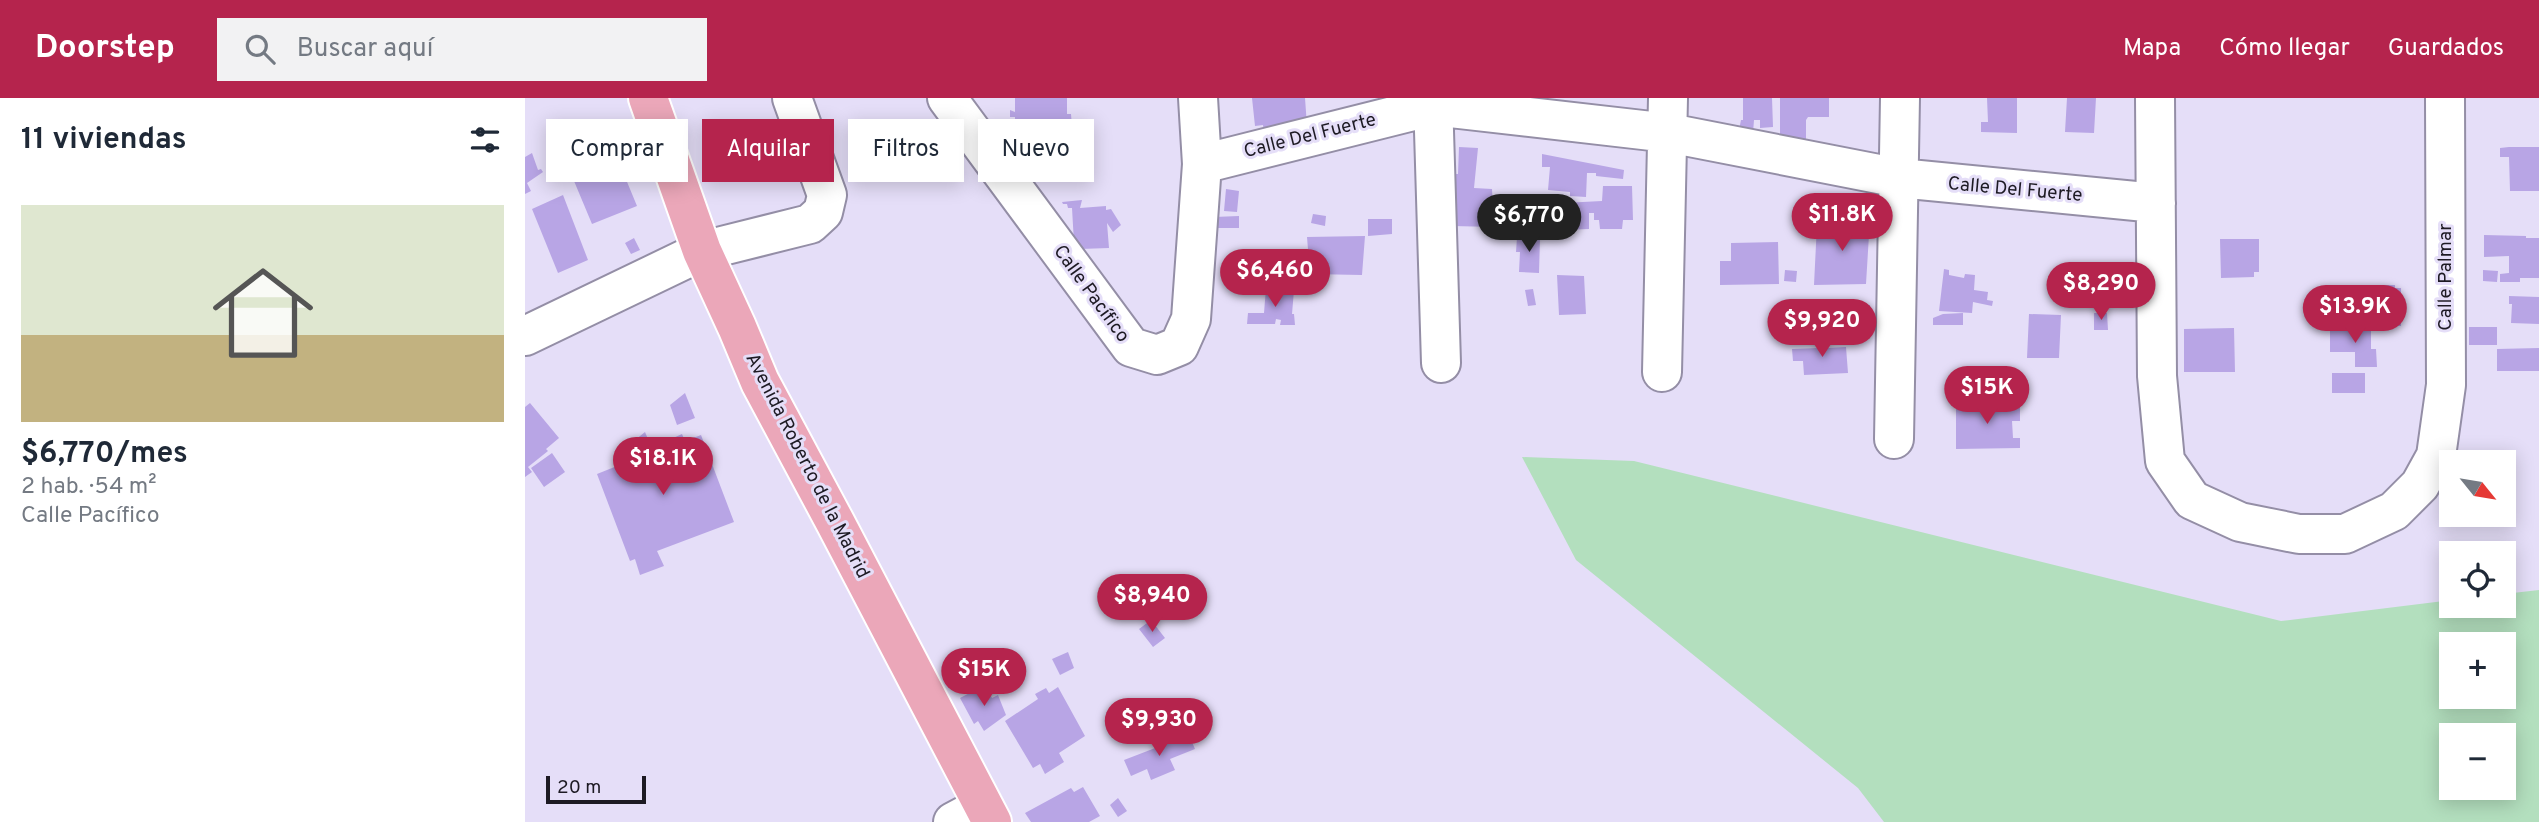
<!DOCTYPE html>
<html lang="es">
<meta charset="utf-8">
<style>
:root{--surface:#fff;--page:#f2f2f3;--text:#1f2937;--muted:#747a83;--line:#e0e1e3;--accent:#b5244d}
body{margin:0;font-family:Overpass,sans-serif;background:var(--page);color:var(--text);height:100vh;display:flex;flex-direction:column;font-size:26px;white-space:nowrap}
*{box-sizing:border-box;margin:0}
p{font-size:23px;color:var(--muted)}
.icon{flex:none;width:38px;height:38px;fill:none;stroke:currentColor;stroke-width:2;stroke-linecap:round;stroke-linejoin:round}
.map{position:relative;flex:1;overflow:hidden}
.panel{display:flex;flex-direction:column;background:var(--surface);width:525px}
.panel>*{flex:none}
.hud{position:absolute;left:21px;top:21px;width:665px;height:63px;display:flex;gap:14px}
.needle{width:46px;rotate:120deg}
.controls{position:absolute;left:1914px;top:352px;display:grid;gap:14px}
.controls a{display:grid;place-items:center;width:77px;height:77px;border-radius:0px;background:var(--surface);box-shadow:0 4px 18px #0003;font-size:35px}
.scale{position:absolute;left:21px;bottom:18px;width:100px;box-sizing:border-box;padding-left:7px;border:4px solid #1d1a23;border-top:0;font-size:19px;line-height:24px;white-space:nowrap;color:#1d1a23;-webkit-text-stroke:5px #e5def8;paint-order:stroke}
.price{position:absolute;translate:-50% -60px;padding:0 16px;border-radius:24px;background:var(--accent);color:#fff;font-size:23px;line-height:46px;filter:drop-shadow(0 2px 4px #0008)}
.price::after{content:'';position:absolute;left:50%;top:42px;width:21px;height:16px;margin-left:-10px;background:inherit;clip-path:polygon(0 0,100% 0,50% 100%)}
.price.current{background:#222;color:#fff}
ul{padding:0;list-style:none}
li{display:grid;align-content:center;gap:14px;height:371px;padding:0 21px}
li+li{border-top:2px solid var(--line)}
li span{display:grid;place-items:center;height:217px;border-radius:0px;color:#555}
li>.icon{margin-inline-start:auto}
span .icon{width:126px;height:126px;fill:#fffc;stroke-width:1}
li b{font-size:30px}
h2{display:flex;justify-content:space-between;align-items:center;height:84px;padding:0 21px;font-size:30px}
.pill{padding:0 24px;border-radius:0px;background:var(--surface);box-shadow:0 4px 18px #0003;font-size:24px;line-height:63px}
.pill.current{background:var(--accent);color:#fff}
header{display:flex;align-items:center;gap:42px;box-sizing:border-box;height:98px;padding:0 35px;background:var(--accent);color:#fff}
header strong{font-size:33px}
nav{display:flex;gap:38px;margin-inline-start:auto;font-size:24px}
.search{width:490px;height:63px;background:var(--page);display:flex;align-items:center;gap:18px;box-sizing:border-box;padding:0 24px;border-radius:0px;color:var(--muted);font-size:26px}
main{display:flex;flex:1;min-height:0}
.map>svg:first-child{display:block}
</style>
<header>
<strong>Doorstep</strong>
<div class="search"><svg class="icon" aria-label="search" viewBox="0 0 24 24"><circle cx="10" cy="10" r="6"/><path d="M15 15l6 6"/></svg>Buscar aquí</div>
<nav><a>Mapa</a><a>Cómo llegar</a><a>Guardados</a></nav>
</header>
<main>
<section class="panel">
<h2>11 viviendas<svg class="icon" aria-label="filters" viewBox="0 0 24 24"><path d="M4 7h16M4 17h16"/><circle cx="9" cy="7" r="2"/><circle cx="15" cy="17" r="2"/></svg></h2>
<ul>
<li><span style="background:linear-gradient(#dfe7d0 60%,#c2b280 0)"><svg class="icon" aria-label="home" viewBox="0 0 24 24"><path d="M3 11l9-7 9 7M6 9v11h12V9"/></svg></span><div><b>$6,770/mes</b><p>2 hab. · 54 m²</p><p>Calle Pacífico</p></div></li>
</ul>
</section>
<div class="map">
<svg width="2014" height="724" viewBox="0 0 2014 724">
<rect width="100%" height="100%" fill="#e5def8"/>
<!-- green -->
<path fill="#b3dfbe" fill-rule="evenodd" d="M997 359 1109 363 1756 523 1927 502V508H1979V496L2014 492V724H1359L1333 690 1051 462ZM1927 546H1979V598H1927ZM1927 637H1979V690H1927Z"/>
<!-- building -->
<path fill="#b8a5e5" d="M490 0H542V16H546L549 54 490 56V19H485V12L490 14Z
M727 0H780L782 28 739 36 738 27 730 28Z
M1218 0H1247L1248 29 1235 30V22H1229L1228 35 1214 32 1216 22H1218Z
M1255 0H1304V19H1283L1281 22V44L1255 39Z
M1462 0H1492V35L1456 34V24H1463Z
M1542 0H1571L1569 35 1540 34Z
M212 47 218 58 202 67 196 56Z
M934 49 953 50 949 90 967 91 969 129 928 128 929 76H933Z
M1984 49H2014V93H1985L1984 59H1975V50Z
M7 55 13 72 16 71 18 74 2 85 6 93 0 96V59Z
M1017 56 1099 72 1098 81 1071 78V75H1062L1061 99 1045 98V94L1023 92 1025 69H1017Z
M93 62 112 108 67 126 49 83Z
M1078 88H1107L1108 122H1098L1097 131H1075L1074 122H1069V115H1064V131L1037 132 1038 105 1077 103Z
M701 91 714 93 712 114 699 113Z
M38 97 63 162 33 175 7 111Z
M1018 97H1025V102H1033V111L1023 110V105H1019Z
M557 102 555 110 581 108V112L586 111 596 127 588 134 582 125 584 150 555 151 549 145 547 110H543L542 106H538L537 104Z
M788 116 801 118 800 128 786 125Z
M714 118V130H689V119Z
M1322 120 1345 121 1344 132H1349L1348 137H1344L1341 186 1289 187 1292 126 1321 127Z
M843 121H867V136L843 138Z
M1959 137 2001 138V140H2014V180H1995V184H1975V176L1984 175V158L1959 159Z
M840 138 837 177 785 176 782 139Z
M992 139 1015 140 1014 175 994 174 995 154H991Z
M109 140 115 152 106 156 100 145Z
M1695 141H1734V174H1729V179L1696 180Z
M1253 144 1254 186 1195 187V163H1206V145Z
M1419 171 1424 172V177L1439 180 1440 176 1450 177 1449 192 1463 194 1462 202 1468 203 1467 208 1448 204 1447 215 1414 213Z
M1260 172 1272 173 1271 184 1259 183Z
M1958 172 1973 173 1972 184 1958 183Z
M1032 177 1059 178 1061 216 1034 217Z
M1826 187H1870V190H1876V228L1827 227Z
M741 190 769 192 767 216H769L770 227H755L756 222 751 221 750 226H722L723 215H739Z
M1008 191 1011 207 1003 208 1000 192Z
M1984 198 2014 199V226L1986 225 1987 206H1984Z
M1803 199H1818L1817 215 1803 213Z
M1333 206 1345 207 1344 231 1310 232 1311 208 1333 209Z
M1438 215V227H1408V220L1418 216Z
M1569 215H1582L1583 232H1569Z
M1504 216 1536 217 1534 260H1502Z
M1944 229H1972V247H1944Z
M1709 230 1710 274H1659V231Z
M1805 230H1846V251H1851L1852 269H1830V254H1805Z
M1294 237H1303V250L1321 249 1323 275 1279 277 1278 263H1268L1267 251 1294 250Z
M2014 250V273H1972V251Z
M1807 275H1840V295H1807Z
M160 295 170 320 152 327 145 307Z
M5 305 34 340 21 351 23 353 3 369 7 374 0 379V309Z
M1495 306V323H1487L1488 340H1495V350L1431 351V307Z
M120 334 129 355 149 347 146 341 157 336 160 343 176 337 209 424 132 453 139 468 115 477 110 461 105 463 72 376 92 368 89 359Z
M27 355 40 374 19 389 6 370Z
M626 522 640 540 628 549 614 531Z
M543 554 549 570 535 577 527 561Z
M460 587 467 600 473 597 481 617 459 633 453 623 449 626 435 600Z
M533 589 560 638 534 655 539 664 520 676 515 666 508 670 480 623 513 601 510 596 521 590 524 595Z
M664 637 670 651 645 661 650 672 626 682 622 671 606 678 599 662Z
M558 689 575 718 564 724H506L500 715 546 690 549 694Z
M593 700 602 713 593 719 585 707Z"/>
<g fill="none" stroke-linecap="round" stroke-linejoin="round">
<defs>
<path id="minor" d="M422 0 606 249 632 257 654 248 666 221 677 66 673 0
M908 0 916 265
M1630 0 1632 278 1640 363 1667 402 1715 424 1774 436H1820L1869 413 1895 387 1911 358 1921 287 1920 0
M677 66 908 8 1144 35 1374 80 1631 105
M0 238 177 153 285 126 298 114 302 97 267 0
M1137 274 1143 0
M1369 341 1375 0
M428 724 458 708"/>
<path id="major" d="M123 0 177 153 212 229 235 284 310 424 467 724"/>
</defs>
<!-- minor casing -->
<use href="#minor" stroke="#948ea6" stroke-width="42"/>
<!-- major casing -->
<use href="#major" stroke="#fff" stroke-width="42"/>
<!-- minor -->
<use href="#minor" stroke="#fff" stroke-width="38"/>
<!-- major -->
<use href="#major" stroke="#eba7b9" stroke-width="38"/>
</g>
<g text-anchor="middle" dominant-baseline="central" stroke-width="6" stroke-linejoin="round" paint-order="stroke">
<!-- street labels -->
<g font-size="19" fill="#1d1a23" stroke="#e5def8">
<text transform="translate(785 38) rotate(-14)">Calle Del Fuerte</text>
<text transform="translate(1490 92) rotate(5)">Calle Del Fuerte</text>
<text transform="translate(1921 179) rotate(-90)">Calle Palmar</text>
<text transform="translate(566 196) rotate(54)">Calle Pacífico</text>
<text transform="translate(282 368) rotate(63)">Avenida Roberto de la Madrid</text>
</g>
</g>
</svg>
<div class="controls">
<a><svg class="needle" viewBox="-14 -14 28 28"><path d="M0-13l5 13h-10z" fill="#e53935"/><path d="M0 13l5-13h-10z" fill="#747a83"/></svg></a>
<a><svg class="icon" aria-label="locate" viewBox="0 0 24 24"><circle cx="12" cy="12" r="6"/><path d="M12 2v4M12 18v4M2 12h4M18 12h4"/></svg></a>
<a>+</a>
<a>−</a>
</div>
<div class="scale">20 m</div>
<b class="price" style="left:1317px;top:155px">$11.8K</b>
<b class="price current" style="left:1004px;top:156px">$6,770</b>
<b class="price" style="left:750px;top:211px">$6,460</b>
<b class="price" style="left:1576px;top:224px">$8,290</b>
<b class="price" style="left:1830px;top:247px">$13.9K</b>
<b class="price" style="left:1297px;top:261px">$9,920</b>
<b class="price" style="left:1462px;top:328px">$15K</b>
<b class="price" style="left:138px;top:399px">$18.1K</b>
<b class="price" style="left:627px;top:536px">$8,940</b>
<b class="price" style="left:459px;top:610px">$15K</b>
<b class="price" style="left:634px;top:660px">$9,930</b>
<div class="hud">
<a class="pill">Comprar</a>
<a class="pill current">Alquilar</a>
<a class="pill">Filtros</a>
<a class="pill">Nuevo</a>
</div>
</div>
</main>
